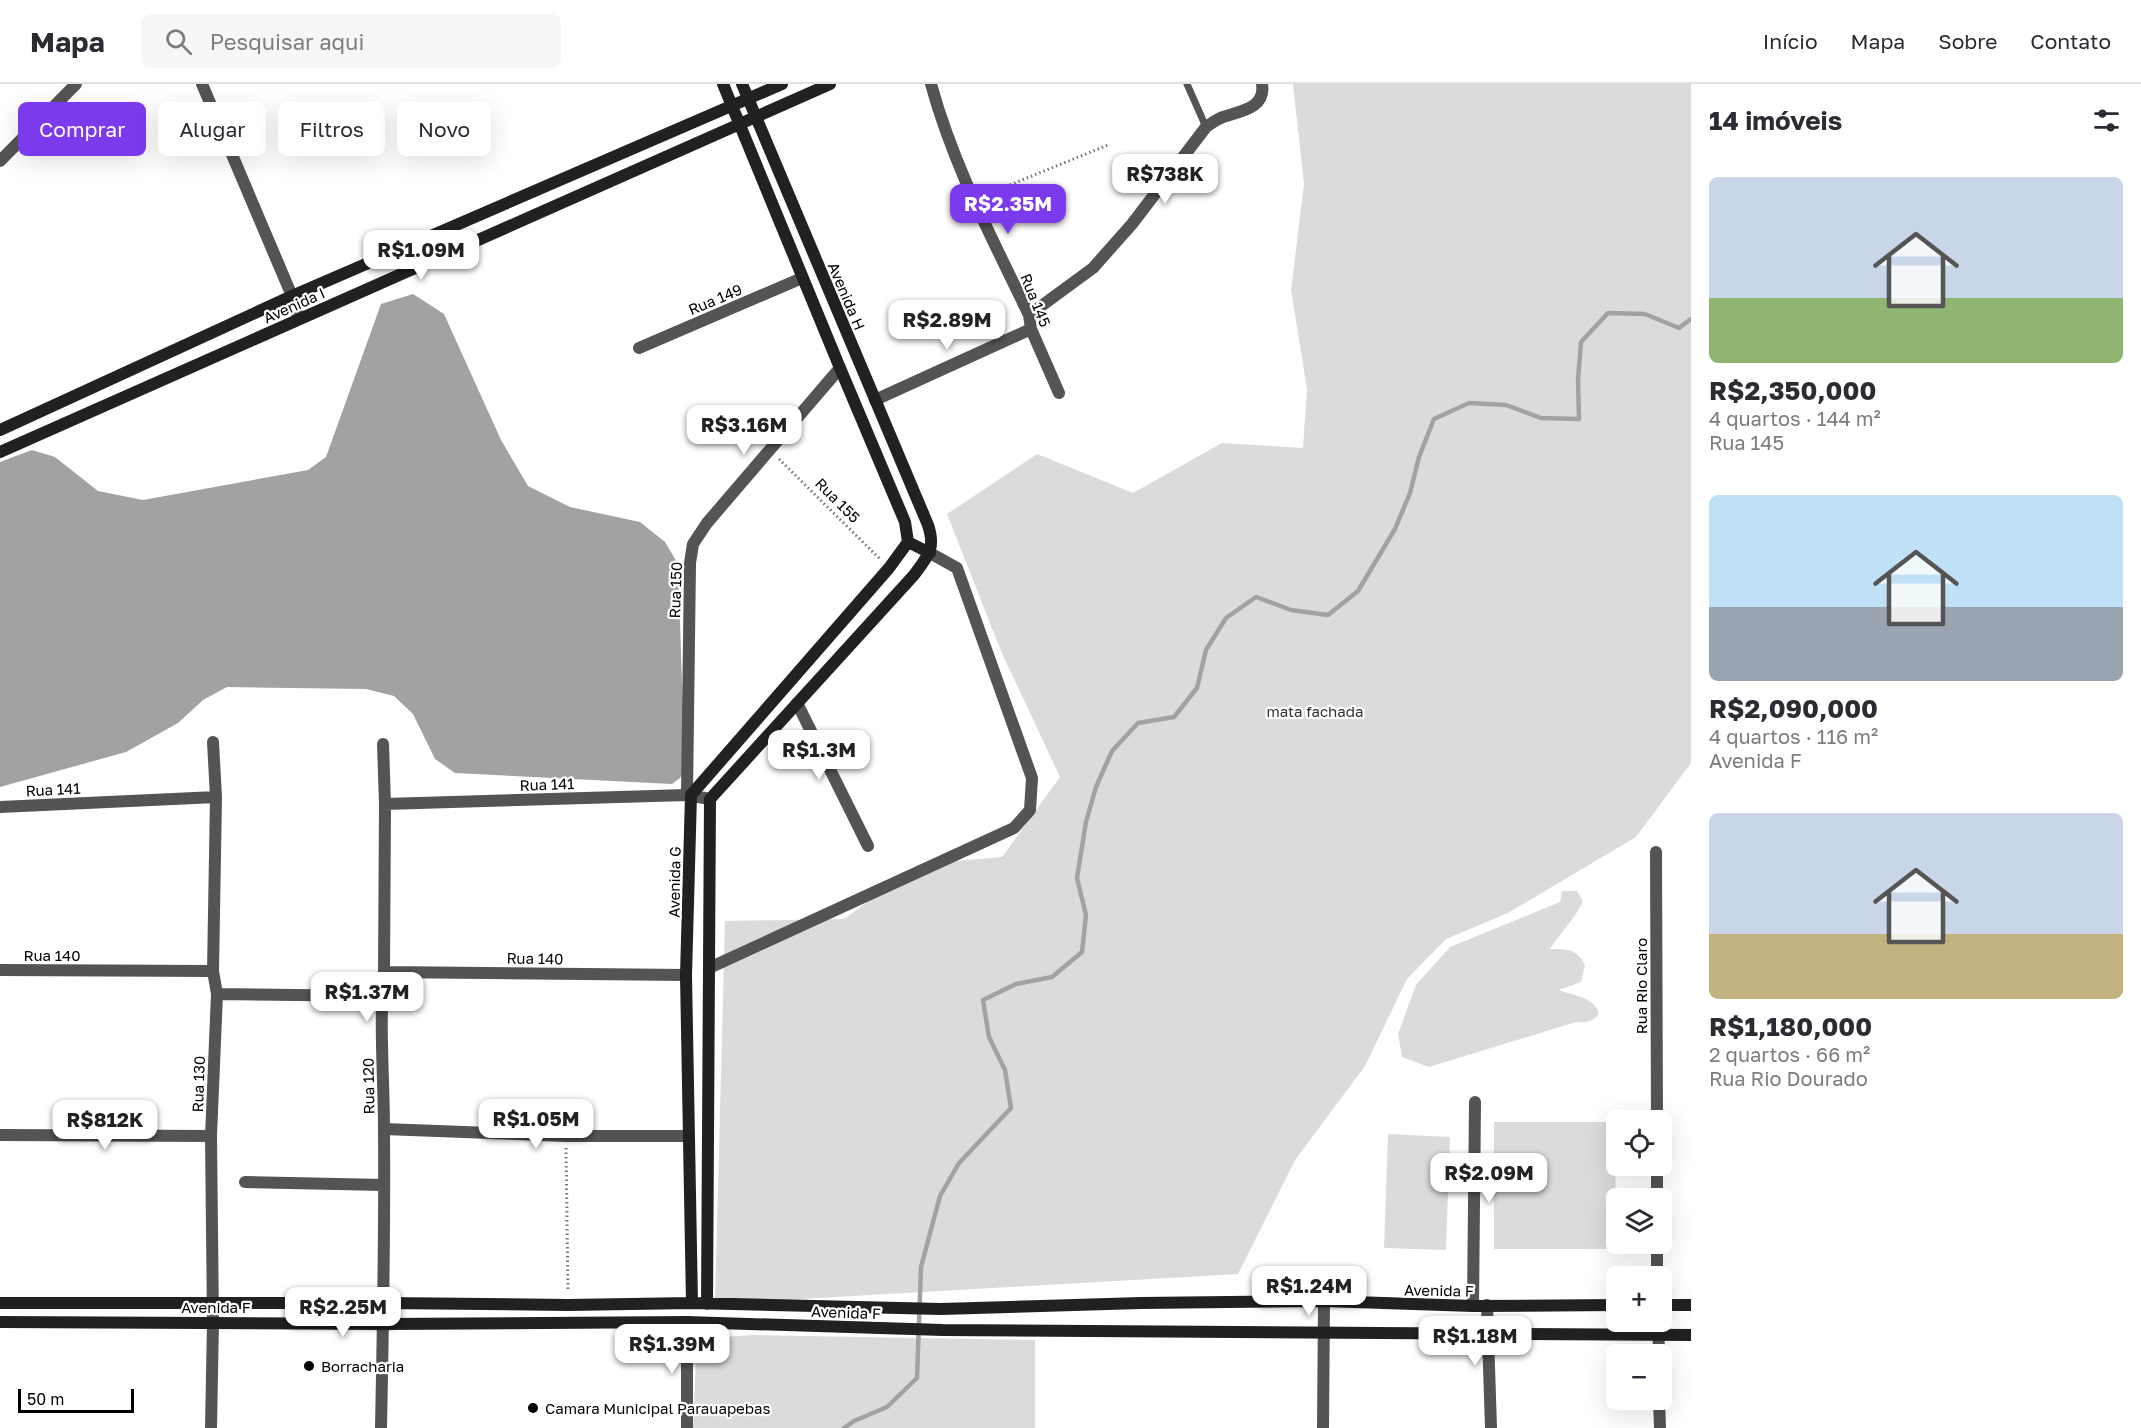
<!DOCTYPE html>
<html lang="pt">
<meta charset="utf-8">
<style>
:root{--surface:#fff;--page:#f7f7f7;--text:#2b2b33;--muted:#7c7c81;--line:#e1e1e2;--accent:#7c3aed}
body{margin:0;font-family:"Golos Text",sans-serif;background:var(--page);color:var(--text);height:100vh;display:flex;flex-direction:column;font-size:22px;white-space:nowrap}
*{box-sizing:border-box;margin:0}
p{font-size:20px;color:var(--muted)}
.icon{flex:none;width:33px;height:33px;fill:none;stroke:currentColor;stroke-width:2;stroke-linecap:round;stroke-linejoin:round}
.map{position:relative;flex:1;overflow:hidden}
.side{display:flex;flex-direction:column;background:var(--surface);width:450px}
.side>*{flex:none}
.top-card{position:absolute;left:18px;top:18px;width:570px;height:54px;display:flex;gap:12px}
.controls{position:absolute;left:1606px;top:1026px;display:grid;gap:12px}
.controls a{display:grid;place-items:center;width:66px;height:66px;border-radius:9px;background:var(--surface);box-shadow:0 6px 24px #0002;font-size:30px}
.scale{position:absolute;left:18px;bottom:15px;width:116px;box-sizing:border-box;padding-left:6px;border:3px solid #000;border-top:0;font-size:16px;line-height:21px;white-space:nowrap;color:#000;-webkit-text-stroke:4px #fff;paint-order:stroke}
.price{position:absolute;translate:-50% -51px;padding:0 14px;border-radius:12px;background:#fff;color:#222;font-size:20px;line-height:39px;filter:drop-shadow(0 2px 3px #0008)}
.price::after{content:'';position:absolute;left:50%;top:36px;width:18px;height:14px;margin-left:-9px;background:inherit;clip-path:polygon(0 0,100% 0,50% 100%)}
.price.on{background:var(--accent);color:#fff}
ul{padding:0;list-style:none}
li{display:grid;align-content:center;gap:12px;height:318px;padding:0 18px}
li span{display:grid;place-items:center;height:186px;border-radius:9px;color:#555}
li>.icon{margin-inline-start:auto}
span .icon{width:108px;height:108px;fill:#fffc;stroke-width:1}
li b{font-size:26px}
h2{display:flex;justify-content:space-between;align-items:center;height:72px;padding:0 18px;font-size:26px}
.chip{padding:0 21px;border-radius:9px;background:var(--surface);box-shadow:0 6px 24px #0002;font-size:21px;line-height:54px}
.chip.on{background:var(--accent);color:#fff}
header{display:flex;align-items:center;gap:36px;box-sizing:border-box;height:84px;padding:0 30px;background:var(--surface);border-bottom:2px solid var(--line)}
header strong{font-size:28px}
nav{display:flex;gap:33px;margin-inline-start:auto;font-size:21px}
.search{width:420px;height:54px;background:var(--page);display:flex;align-items:center;gap:15px;box-sizing:border-box;padding:0 21px;border-radius:9px;color:var(--muted);font-size:22px}
main{display:flex;flex:1;min-height:0}
.map>svg:first-child{display:block}
</style>
<header>
<strong>Mapa</strong>
<div class="search"><svg class="icon" aria-label="search" viewBox="0 0 24 24"><circle cx="10" cy="10" r="6"/><path d="M15 15l6 6"/></svg>Pesquisar aqui</div>
<nav><a>Início</a><a>Mapa</a><a>Sobre</a><a>Contato</a></nav>
</header>
<main>
<div class="map">
<svg width="1691" height="1344" viewBox="0 0 1691 1344">
<rect width="100%" height="100%" fill="#fff"/>
<!-- green -->
<path fill="#dbdbdb" d="M1293 0H1691V679L1636 753 1508 829 1446 855 1407 895 1365 982 1295 1076 1238 1190 715 1220 725 837 844 835 920 780 1002 773 1060 693 1001 567 947 430 1037 370 1133 409 1222 359 1303 364 1307 305 1291 206 1304 100Z
M1562 807H1577L1583 817C1575 835 1561 848 1550 865 1567 865 1577 865 1585 881L1581 898 1559 906C1573 912 1594 912 1599 930 1592 938 1587 939 1576 938L1429 983 1402 973 1398 950 1416 901 1450 863 1560 818Z
M1494 1038H1615L1616 1165H1494Z
M1388 1050 1450 1053 1446 1166 1384 1164Z
M752 1251 1035 1256V1344H693L697 1255Z"/>
<!-- water -->
<path fill="#a2a2a2" d="M413 210 444 230 501 356 528 402 570 423 640 438 665 458 678 480 685 686 680 694 672 700 455 689 435 675 413 630 394 612 366 605 227 603 203 616 178 639 126 668 0 703V378L32 366 55 373 98 407 143 416 308 386 326 373 381 220Z"/>
<g fill="none" stroke-linecap="round" stroke-linejoin="round">
<!-- stream -->
<path stroke="#a2a2a2" stroke-width="4.5" d="M844 1344 854 1337 887 1323 917 1294 921 1183 940 1112 959 1079 1011 1024 1005 986 989 953 983 916 1016 900 1052 893 1082 868 1086 831 1077 794 1086 738 1096 703 1112 667 1138 639 1174 633 1197 604 1206 566 1226 534 1256 513 1291 526 1328 531 1358 507 1395 445 1410 409 1419 373 1434 335 1469 319 1506 321 1541 334 1579 335 1578 296 1581 258 1608 229 1645 230 1679 244 1691 235"/>
<!-- path -->
<path stroke="#767676" stroke-width="3" stroke-dasharray="1.5 3" stroke-linecap="butt" d="M985 111 1108 61
M779 375 881 476
M566 1064 568 1208"/>
<!-- lane -->
<path stroke="#545454" stroke-width="7" d="M1187 0 1206 43"/>
<!-- street -->
<path stroke="#545454" stroke-width="12" d="M202 0 292 212 299 235
M931 0C953 81 993 156 1029 231L1031 245 1059 309
M0 77 76 0
M1029 231 1093 184 1132 140 1206 43C1212 39 1217 35 1223 33 1241 27 1266 24 1262 0
M639 264 802 194
M875 316 1031 245
M797 619 868 762
M687 711 690 479 693 460 707 439 840 284
M385 720 687 711 710 715
M0 723 216 713
M1656 768 1657 1036
M709 884 1014 744 1030 726 1032 694 957 484 930 469
M0 886 213 887
M384 888 686 891
M217 910 381 912
M384 1045 566 1052H688
M0 1051 211 1052
M1657 1082V1114
M245 1098 384 1101
M1657 1160V1192
M1487 1221 1491 1344
M1473 1222 1475 1018
M1658 1238 1659 1270
M1659 1316 1660 1344
M211 1344 213 1238 211 1052 217 910 213 887 216 713 213 658
M381 1344C383 1245 385 1146 384 1047 384 994 379 940 384 888L385 720 383 660
M687 1344V1238
M1323 1344 1324 1217"/>
<!-- secondary -->
<path stroke="#212121" stroke-width="12" d="M723 0 840 284 905 438 908 458
M0 346 292 212 782 0
M0 368 830 0
M908 458 930 469
M0 1219H384L568 1221 692 1219 941 1225 1141 1219 1324 1217 1473 1222 1617 1221
M692 1219 686 891 691 711 889 484 908 458
M707 1220 710 715 914 491C928 472 936 465 928 441L742 0
M1662 1221H1691
M0 1238 383 1240 687 1238 943 1246 1691 1251"/>
</g>
<!-- markers -->
<g fill="#000" stroke="#fff" stroke-width="2">
<circle cx="309" cy="1282" r="6"/>
<circle cx="533" cy="1324" r="6"/>
</g>
<g text-anchor="middle" dominant-baseline="central" stroke-width="4.5" stroke-linejoin="round" paint-order="stroke">
<!-- street labels -->
<g font-size="15" fill="#000" stroke="#fff">
<text transform="translate(847 212) rotate(67)">Avenida H</text>
<text transform="translate(715 215) rotate(-23)">Rua 149</text>
<text transform="translate(1036 216) rotate(68)">Rua 145</text>
<text transform="translate(294 221) rotate(-24)">Avenida I</text>
<text transform="translate(838 416) rotate(45)">Rua 155</text>
<text transform="translate(675 506) rotate(-88)">Rua 150</text>
<text transform="translate(547 700) rotate(-2)">Rua 141</text>
<text transform="translate(53 705) rotate(-3)">Rua 141</text>
<text transform="translate(674 798) rotate(-89)">Avenida G</text>
<text x="52" y="871">Rua 140</text>
<text transform="translate(535 874) rotate(1)">Rua 140</text>
<text transform="translate(1641 902) rotate(-90)">Rua Rio Claro</text>
<text transform="translate(198 1000) rotate(-88)">Rua 130</text>
<text transform="translate(368 1002) rotate(-91)">Rua 120</text>
<text transform="translate(1439 1206) rotate(1)">Avenida F</text>
<text x="216" y="1223">Avenida F</text>
<text transform="translate(846 1228) rotate(2)">Avenida F</text>
</g>
<!-- park labels -->
<g font-size="15" fill="#323232" stroke="#fff">
<text x="1315" y="627">mata fachada</text>
</g>
<!-- poi labels -->
<g font-size="15" fill="#000" stroke="#fff" text-anchor="start">
<text x="321" y="1282">Borracharia</text>
<text x="545" y="1324">Camara Municipal Parauapebas</text>
</g>
</g>
</svg>
<div class="controls">
<a><svg class="icon" aria-label="locate" viewBox="0 0 24 24"><circle cx="12" cy="12" r="6"/><path d="M12 2v4M12 18v4M2 12h4M18 12h4"/></svg></a>
<a><svg class="icon" aria-label="layers" viewBox="0 0 24 24"><path d="M12 4l9 5-9 5-9-5zM3 14l9 5 9-5"/></svg></a>
<a>+</a>
<a>−</a>
</div>
<div class="scale">50 m</div>
<b class="price" style="left:1165px;top:121px">R$738K</b>
<b class="price on" style="left:1008px;top:151px">R$2.35M</b>
<b class="price" style="left:421px;top:197px">R$1.09M</b>
<b class="price" style="left:947px;top:267px">R$2.89M</b>
<b class="price" style="left:744px;top:372px">R$3.16M</b>
<b class="price" style="left:819px;top:697px">R$1.3M</b>
<b class="price" style="left:367px;top:939px">R$1.37M</b>
<b class="price" style="left:536px;top:1066px">R$1.05M</b>
<b class="price" style="left:105px;top:1067px">R$812K</b>
<b class="price" style="left:1489px;top:1120px">R$2.09M</b>
<b class="price" style="left:1309px;top:1233px">R$1.24M</b>
<b class="price" style="left:343px;top:1254px">R$2.25M</b>
<b class="price" style="left:1475px;top:1283px">R$1.18M</b>
<b class="price" style="left:672px;top:1291px">R$1.39M</b>
<div class="top-card">
<a class="chip on">Comprar</a>
<a class="chip">Alugar</a>
<a class="chip">Filtros</a>
<a class="chip">Novo</a>
</div>
</div>
<section class="side">
<h2>14 imóveis<svg class="icon" aria-label="filters" viewBox="0 0 24 24"><path d="M4 7h16M4 17h16"/><circle cx="9" cy="7" r="2"/><circle cx="15" cy="17" r="2"/></svg></h2>
<ul>
<li><span style="background:linear-gradient(#c9d6e8 65%,#8fb573 0)"><svg class="icon" aria-label="home" viewBox="0 0 24 24"><path d="M3 11l9-7 9 7M6 9v11h12V9"/></svg></span><div><b>R$2,350,000</b><p>4 quartos · 144 m²</p><p>Rua 145</p></div></li>
<li><span style="background:linear-gradient(#bfe0f5 60%,#9aa5b1 0)"><svg class="icon" aria-label="home" viewBox="0 0 24 24"><path d="M3 11l9-7 9 7M6 9v11h12V9"/></svg></span><div><b>R$2,090,000</b><p>4 quartos · 116 m²</p><p>Avenida F</p></div></li>
<li><span style="background:linear-gradient(#c9d6e8 65%,#c2b280 0)"><svg class="icon" aria-label="home" viewBox="0 0 24 24"><path d="M3 11l9-7 9 7M6 9v11h12V9"/></svg></span><div><b>R$1,180,000</b><p>2 quartos · 66 m²</p><p>Rua Rio Dourado</p></div></li>
</ul>
</section>
</main>
